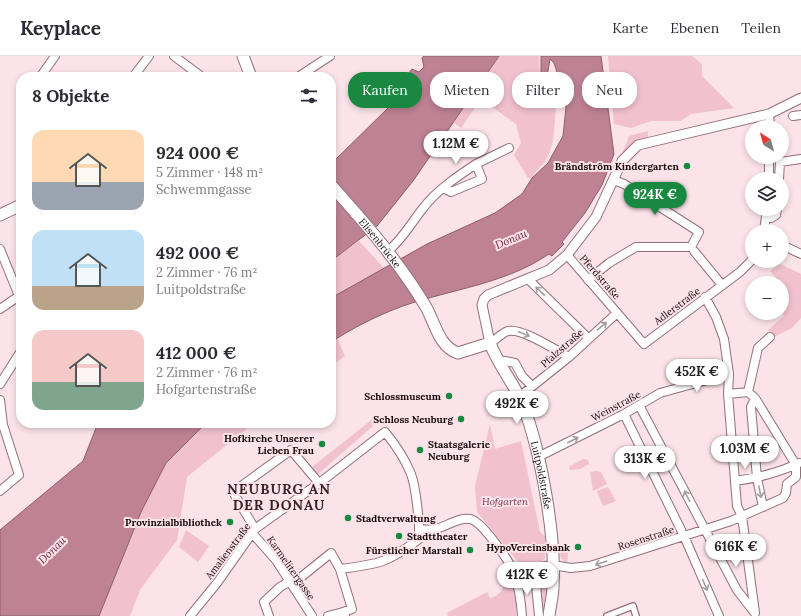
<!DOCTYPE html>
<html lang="de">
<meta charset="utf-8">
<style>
:root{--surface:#fff;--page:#f7f7f7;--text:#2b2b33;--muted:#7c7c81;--line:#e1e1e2;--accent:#198941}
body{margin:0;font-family:Lora,serif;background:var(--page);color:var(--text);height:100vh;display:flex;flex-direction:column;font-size:15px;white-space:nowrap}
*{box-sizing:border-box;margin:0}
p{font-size:13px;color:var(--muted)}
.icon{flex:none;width:22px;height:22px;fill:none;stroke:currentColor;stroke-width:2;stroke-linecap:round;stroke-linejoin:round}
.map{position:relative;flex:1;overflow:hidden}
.side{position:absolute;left:16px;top:16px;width:320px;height:356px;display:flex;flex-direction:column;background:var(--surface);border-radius:16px;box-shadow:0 2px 6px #0003}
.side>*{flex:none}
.top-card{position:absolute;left:348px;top:16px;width:380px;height:36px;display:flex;gap:8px}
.needle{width:26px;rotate:323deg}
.controls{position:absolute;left:745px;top:64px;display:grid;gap:8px}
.controls a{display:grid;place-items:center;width:44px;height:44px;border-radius:50%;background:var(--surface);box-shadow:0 2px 6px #0003;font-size:20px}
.price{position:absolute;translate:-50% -34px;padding:0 9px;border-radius:14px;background:#fff;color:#222;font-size:13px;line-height:26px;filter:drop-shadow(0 1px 2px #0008)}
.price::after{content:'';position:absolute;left:50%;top:24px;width:12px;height:9px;margin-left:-6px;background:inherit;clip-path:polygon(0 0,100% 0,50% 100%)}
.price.on{background:var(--accent);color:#fff}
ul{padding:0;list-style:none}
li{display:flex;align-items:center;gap:12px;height:100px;padding:0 16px}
li span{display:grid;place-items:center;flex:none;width:112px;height:80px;border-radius:12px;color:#555}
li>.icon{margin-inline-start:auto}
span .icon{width:48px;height:48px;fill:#fffc;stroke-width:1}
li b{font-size:17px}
h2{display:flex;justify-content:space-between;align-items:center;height:48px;padding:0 16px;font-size:17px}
.pill{padding:0 14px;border-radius:16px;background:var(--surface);box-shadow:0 2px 6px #0003;font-size:14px;line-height:36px}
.pill.on{background:var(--accent);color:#fff}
header{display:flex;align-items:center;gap:24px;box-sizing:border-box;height:56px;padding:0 20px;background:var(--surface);border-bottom:1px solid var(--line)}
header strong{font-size:19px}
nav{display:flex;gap:22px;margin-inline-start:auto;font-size:14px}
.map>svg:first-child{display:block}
</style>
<header>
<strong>Keyplace</strong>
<nav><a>Karte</a><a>Ebenen</a><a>Teilen</a></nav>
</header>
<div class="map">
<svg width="801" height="560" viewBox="0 0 801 560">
<rect width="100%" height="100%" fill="#fbe3e9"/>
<!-- green -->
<path fill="#f1c1cf" d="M499 0H539L541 40 556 53C554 70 555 87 547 102 543 110 535 114 532 122H528L514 99 521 87 516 68 481 43 461 72 454 67Z
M608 0H692L702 8V20L734 52 691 58 681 65H651L631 72 614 68Z
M648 75V82L635 85 621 100 629 80Z
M359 185 384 212 331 242V205Z
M780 208 801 218V262L792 272 774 281 768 274 784 260 782 257V235L784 233 782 227H780L770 215Z
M337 282 345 300 331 310V286Z
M374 362 375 364 374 369 317 419 312 411Z
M206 367H254L187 421 177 484 140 534 130 560H99L141 456 166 407Z
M490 368 495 393 521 385 540 476 545 480V502L528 518 477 456 475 430Z
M583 403 588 404 589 408 580 413 570 414 569 411Z
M597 415 601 416 607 428 593 435 590 416Z
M608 431 616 445 603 450 597 435Z
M186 474 209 490 198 506 179 491Z
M561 491 567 492 568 499 567 508 561 502 559 493Z
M544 518 549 521 544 560 539 528V524Z
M505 526 516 532V560H448L447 557 487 536 490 542C498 540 503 535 505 526Z"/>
<!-- water -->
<path fill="#be8294" stroke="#8c5e6c" d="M424 0H499L413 125 377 170 331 205V108L390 50 393 38 412 13 419 16 424 11 422 2Z
M541 0H601L614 98 602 129 585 157 562 186 564 188 552 200 549 198C505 228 452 233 403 250 378 259 353 272 331 286V242L427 188 495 157 522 138 532 122 548 107 563 80 566 51 559 22 554 7 550 3 546 26 541 25Z
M98 367H206L166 407 141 456 99 560H0V474L83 405Z"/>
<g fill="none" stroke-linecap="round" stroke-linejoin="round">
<defs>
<path id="pedestrian" d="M607 560 633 550 636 560"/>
<path id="minor" d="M174 0 202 21
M41 20 55 0
M133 21 149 0
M298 21 330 0
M769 58 770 71
M793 60 801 59
M476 108 509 92
M769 123V101
M779 123 780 106 801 103
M766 162H771L776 159 777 153
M764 175 767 153
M782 189 801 198
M0 193 19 240 0 253
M694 195 722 229
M387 196C403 183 411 167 424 151 437 134 458 120 476 108L482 123 451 136 443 132
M567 199 644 288 740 216 752 204
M528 223 588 282
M588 224 609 207 636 191H691L699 176 624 128 614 124
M705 241 716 261 724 283 729 318 728 338 737 450 742 460 755 557
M490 287C495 284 502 277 508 275 523 272 555 294 569 301
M499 306 505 305 515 307 522 320 532 330
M0 328 21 295
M748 336 758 292 770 281
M519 341 569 301 617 257
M755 342 751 351 757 422 763 451
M0 344 3 369 19 419 0 435
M639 349 737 534 754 556
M624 358 684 480 719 560
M538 401 624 358 660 337 729 318
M735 425C758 422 778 417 799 407
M255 473 233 436 291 394 319 427
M419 473C423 473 428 474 432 474 445 472 457 461 470 463 482 465 510 506 514 517 519 531 521 545 522 560
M252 477 276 504 312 560
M190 560 217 527 255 473 322 425 385 376C395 388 405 403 411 418 416 431 420 469 419 483 387 507 380 508 340 513
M269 560 264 546 280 531 290 525 300 522 331 497 340 513 352 553 343 556 345 560
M328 560 343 556
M539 560 535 519 540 511 553 509 571 512 590 510 731 465 783 442 786 437 787 428 796 421V409L755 342 748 336 728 338"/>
<path id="tertiary" d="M490 287 482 249 484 243 488 239 549 214 567 199 596 161 622 105 638 89 769 58 801 42"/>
<g id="secondary">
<path d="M243 0 251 21"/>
<path id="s1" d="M331 129C365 167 400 207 426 251 435 267 439 291 458 297L490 287C498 309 514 327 523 349 541 396 556 480 553 530 553 540 550 550 549 560"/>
<path d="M0 159 21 149"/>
</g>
</defs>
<!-- pedestrian casing -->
<use href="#pedestrian" stroke="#936f7a" stroke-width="8"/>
<!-- minor casing -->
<use href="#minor" stroke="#936f7a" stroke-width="10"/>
<!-- tertiary casing -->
<use href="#tertiary" stroke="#936f7a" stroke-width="11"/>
<!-- secondary casing -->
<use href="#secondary" stroke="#936f7a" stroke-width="13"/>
<!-- pedestrian -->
<use href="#pedestrian" stroke="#fff" stroke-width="5.5"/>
<!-- minor -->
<use href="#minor" stroke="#fff" stroke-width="8"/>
<!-- tertiary -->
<use href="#tertiary" stroke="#fff" stroke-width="9"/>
<!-- secondary -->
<use href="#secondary" stroke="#fff" stroke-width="11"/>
</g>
<!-- one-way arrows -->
<defs><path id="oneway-shaft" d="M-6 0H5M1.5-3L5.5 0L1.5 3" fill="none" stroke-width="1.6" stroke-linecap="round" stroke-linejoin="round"/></defs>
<g stroke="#a29d9f">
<use href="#oneway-shaft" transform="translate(540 235) rotate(-136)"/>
<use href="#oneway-shaft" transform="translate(602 270) rotate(-40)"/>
<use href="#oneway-shaft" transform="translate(524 278) rotate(22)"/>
<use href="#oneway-shaft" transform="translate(573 384) rotate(-27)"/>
<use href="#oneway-shaft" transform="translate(760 436) rotate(79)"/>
<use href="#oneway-shaft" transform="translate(687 440) rotate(-117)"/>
<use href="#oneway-shaft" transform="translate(601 507) rotate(162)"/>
<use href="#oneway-shaft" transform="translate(705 529) rotate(66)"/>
</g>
<!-- markers -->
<g fill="#198941" stroke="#fbe3e9" stroke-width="1.5">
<circle cx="687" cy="110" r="4"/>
<circle cx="449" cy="340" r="4"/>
<circle cx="461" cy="363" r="4"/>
<circle cx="322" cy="388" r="4"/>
<circle cx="420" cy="394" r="4"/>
<circle cx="348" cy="462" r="4"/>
<circle cx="230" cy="466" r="4"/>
<circle cx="399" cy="480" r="4"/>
<circle cx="578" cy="491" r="4"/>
<circle cx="470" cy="494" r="4"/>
</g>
<g text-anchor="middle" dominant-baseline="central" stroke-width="4" stroke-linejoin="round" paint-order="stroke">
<!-- poi labels -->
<g font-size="10" font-weight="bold" fill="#170a0e" stroke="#fbe3e9" text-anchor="end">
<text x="679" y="110">Brändström Kindergarten</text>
<text x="441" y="340">Schlossmuseum</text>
<text x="453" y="363">Schloss Neuburg</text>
<text x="314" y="382">Hofkirche Unserer<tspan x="314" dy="12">Lieben Frau</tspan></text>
<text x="428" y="388" text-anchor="start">Staatsgalerie<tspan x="428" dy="12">Neuburg</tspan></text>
<text x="356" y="462" text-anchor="start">Stadtverwaltung</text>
<text x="222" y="466">Provinzialbibliothek</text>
<text x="407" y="480" text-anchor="start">Stadttheater</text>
<text x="570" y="491">HypoVereinsbank</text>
<text x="462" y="494">Fürstlicher Marstall</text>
</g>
<!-- street labels -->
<g font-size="10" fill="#170a0e" stroke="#fbe3e9">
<text stroke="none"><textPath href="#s1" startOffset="76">Elisenbrücke</textPath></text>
<text transform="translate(600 221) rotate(49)">Pferdstraße</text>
<text transform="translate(677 250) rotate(-37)">Adlerstraße</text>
<text transform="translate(562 292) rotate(-41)">Pfalzstraße</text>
<text transform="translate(616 350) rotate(-28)">Weinstraße</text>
<text stroke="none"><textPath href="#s1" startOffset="389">Luitpoldstraße</textPath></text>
<text transform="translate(646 482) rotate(-18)">Rosenstraße</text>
<text transform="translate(228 495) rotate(-53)">Amalienstraße</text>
<text transform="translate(291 512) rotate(55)">Karmelitergasse</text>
</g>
<!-- park labels -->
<g font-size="10" font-style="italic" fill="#79304b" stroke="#fbe3e9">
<text x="505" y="445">Hofgarten</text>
</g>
<!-- water labels -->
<g font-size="11" font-style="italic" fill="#6e2641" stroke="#fbe3e9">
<text transform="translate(511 183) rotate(-23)">Donau</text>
<text transform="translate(52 494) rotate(-45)">Donau</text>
</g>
<!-- district labels -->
<g font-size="14" font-weight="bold" letter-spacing="1" fill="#3d1f29" stroke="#fbe3e9">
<text x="279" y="433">NEUBURG AN<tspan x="279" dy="16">DER DONAU</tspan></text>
</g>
</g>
</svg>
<div class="controls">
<a><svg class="needle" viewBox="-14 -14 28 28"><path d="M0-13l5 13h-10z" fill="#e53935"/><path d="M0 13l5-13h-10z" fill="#7c7c81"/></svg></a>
<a><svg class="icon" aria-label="layers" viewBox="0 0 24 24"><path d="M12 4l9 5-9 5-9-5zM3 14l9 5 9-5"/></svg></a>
<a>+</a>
<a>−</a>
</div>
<b class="price" style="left:456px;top:109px">1.12M €</b>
<b class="price on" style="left:655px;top:160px">924K €</b>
<b class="price" style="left:697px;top:337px">452K €</b>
<b class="price" style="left:517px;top:369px">492K €</b>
<b class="price" style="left:745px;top:414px">1.03M €</b>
<b class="price" style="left:645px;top:424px">313K €</b>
<b class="price" style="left:736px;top:512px">616K €</b>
<b class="price" style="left:527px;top:540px">412K €</b>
<div class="top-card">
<a class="pill on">Kaufen</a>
<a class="pill">Mieten</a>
<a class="pill">Filter</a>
<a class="pill">Neu</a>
</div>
<section class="side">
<h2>8 Objekte<svg class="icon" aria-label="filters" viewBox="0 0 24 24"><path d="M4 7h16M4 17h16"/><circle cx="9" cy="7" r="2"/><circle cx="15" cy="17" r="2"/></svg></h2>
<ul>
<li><span style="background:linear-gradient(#ffd9b3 65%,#9aa5b1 0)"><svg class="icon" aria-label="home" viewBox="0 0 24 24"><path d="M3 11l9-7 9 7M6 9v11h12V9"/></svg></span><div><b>924 000 €</b><p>5 Zimmer · 148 m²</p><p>Schwemmgasse</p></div></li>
<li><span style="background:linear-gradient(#bfe0f5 70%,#b9a48a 0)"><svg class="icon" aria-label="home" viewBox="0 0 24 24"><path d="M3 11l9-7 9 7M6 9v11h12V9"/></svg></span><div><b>492 000 €</b><p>2 Zimmer · 76 m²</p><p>Luitpoldstraße</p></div></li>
<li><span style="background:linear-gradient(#f6c9c9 65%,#7fa58c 0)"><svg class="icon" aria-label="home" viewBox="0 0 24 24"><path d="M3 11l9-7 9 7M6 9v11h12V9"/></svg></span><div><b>412 000 €</b><p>2 Zimmer · 76 m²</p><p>Hofgartenstraße</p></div></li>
</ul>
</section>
</div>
